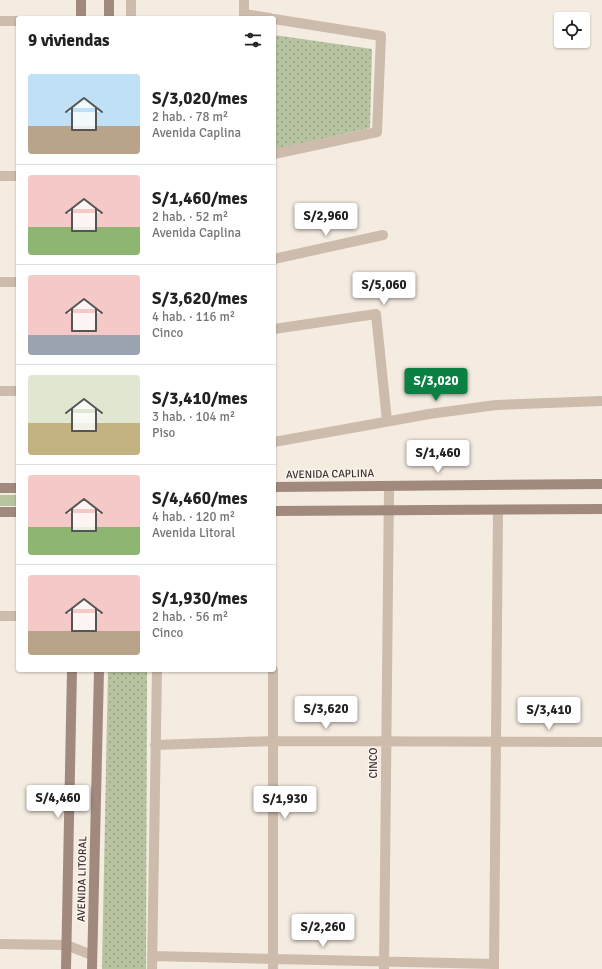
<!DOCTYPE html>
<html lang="es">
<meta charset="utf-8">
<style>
:root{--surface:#fff;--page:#f6f6f6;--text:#222;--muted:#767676;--line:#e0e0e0;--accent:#0b8043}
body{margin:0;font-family:Signika,sans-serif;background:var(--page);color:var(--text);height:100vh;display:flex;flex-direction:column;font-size:15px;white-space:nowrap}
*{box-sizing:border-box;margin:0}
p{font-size:13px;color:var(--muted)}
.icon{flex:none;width:22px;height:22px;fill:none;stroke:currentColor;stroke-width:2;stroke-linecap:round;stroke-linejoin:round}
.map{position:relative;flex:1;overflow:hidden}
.side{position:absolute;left:16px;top:16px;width:260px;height:656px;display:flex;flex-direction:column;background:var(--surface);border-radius:4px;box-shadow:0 1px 3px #0004}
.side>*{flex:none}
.tools{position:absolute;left:554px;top:12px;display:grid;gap:8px}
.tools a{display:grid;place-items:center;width:36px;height:36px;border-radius:4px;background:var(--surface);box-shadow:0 1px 3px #0004;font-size:20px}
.price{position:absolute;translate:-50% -34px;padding:0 9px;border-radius:4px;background:#fff;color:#222;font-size:13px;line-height:26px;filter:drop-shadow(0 1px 2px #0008)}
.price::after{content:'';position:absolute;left:50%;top:24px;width:12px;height:9px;margin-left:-6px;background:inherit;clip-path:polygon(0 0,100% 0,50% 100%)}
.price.on{background:var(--accent);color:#fff}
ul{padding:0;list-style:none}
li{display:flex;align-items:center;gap:12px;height:100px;padding:0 12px}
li+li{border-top:1px solid var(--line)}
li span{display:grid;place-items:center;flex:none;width:112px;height:80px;border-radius:4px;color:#555}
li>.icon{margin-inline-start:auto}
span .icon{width:48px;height:48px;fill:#fffc;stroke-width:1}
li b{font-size:17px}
h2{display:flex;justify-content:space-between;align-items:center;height:48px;padding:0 12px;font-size:17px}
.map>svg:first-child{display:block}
</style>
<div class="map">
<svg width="602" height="969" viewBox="0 0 602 969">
<defs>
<pattern id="park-dots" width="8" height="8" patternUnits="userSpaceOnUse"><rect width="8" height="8" fill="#b8c4a0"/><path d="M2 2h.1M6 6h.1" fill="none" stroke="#97a083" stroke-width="1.8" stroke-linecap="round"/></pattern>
</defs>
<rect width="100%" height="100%" fill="#f4ebe1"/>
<!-- grass -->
<path fill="#b8c4a0" d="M0 495H18V506H0Z"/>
<!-- park -->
<path fill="url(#park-dots)" d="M274 35 372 49 370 128 274 150Z
M108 670H147L146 969H102Z"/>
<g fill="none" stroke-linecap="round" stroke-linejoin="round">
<!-- street -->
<path stroke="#cdbbac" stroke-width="10" d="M244 14 270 18
M131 18V0
M244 18V0
M274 19 381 36 377 132 274 154
M0 21H18
M0 176H18
M274 259 383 235
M0 282H18
M274 329 376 314 387 421
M0 391H18
M274 442 429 414 496 405 602 401
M0 616H18
M155 745 274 741 602 742
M0 944 66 945 92 955
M152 956 494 964
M152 969 157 670
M273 969V670
M384 969 389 486
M494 969 498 510"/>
<!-- secondary -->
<path stroke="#a18a7d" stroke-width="10" d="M81 0V18
M109 18V0
M274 487 602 484
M0 488H18
M274 511 602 509
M0 512H18
M66 969 72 670
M92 969 99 670"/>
</g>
<g text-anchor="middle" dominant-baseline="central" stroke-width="3" stroke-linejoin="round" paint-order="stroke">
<!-- street labels -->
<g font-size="11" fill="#3b302b" stroke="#fbf5ee">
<text transform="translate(330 474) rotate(-1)">AVENIDA CAPLINA</text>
<text transform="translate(373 763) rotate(-90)">CINCO</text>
<text transform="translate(82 879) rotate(-89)">AVENIDA LITORAL</text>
</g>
</g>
</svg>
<div class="tools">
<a><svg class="icon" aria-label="locate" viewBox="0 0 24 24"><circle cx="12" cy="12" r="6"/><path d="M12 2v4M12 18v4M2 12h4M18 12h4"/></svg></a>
</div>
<b class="price" style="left:326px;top:237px">S/2,960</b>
<b class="price" style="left:384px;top:306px">S/5,060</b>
<b class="price on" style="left:436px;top:402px">S/3,020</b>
<b class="price" style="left:438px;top:474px">S/1,460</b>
<b class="price" style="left:326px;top:730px">S/3,620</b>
<b class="price" style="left:549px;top:731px">S/3,410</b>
<b class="price" style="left:58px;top:819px">S/4,460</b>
<b class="price" style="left:285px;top:820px">S/1,930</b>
<b class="price" style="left:323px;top:948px">S/2,260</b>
<section class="side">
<h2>9 viviendas<svg class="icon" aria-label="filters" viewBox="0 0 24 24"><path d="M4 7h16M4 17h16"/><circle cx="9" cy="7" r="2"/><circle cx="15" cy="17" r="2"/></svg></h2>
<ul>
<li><span style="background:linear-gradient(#bfe0f5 65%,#b9a48a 0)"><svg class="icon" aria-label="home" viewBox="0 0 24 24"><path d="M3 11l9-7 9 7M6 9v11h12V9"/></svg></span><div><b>S/3,020/mes</b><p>2 hab. · 78 m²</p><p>Avenida Caplina</p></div></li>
<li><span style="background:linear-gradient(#f6c9c9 65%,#8fb573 0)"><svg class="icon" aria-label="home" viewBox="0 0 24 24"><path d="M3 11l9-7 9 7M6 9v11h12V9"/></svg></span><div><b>S/1,460/mes</b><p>2 hab. · 52 m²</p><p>Avenida Caplina</p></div></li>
<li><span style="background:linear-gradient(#f6c9c9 75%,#9aa5b1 0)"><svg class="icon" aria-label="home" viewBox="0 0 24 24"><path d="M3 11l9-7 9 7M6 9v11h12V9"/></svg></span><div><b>S/3,620/mes</b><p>4 hab. · 116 m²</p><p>Cinco</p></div></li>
<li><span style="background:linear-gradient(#dfe7d0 60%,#c2b280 0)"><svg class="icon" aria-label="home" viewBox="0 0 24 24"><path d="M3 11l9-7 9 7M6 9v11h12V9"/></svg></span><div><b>S/3,410/mes</b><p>3 hab. · 104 m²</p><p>Piso</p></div></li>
<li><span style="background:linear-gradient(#f6c9c9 65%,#8fb573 0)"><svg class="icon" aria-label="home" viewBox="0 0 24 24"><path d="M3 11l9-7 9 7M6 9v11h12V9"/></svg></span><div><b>S/4,460/mes</b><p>4 hab. · 120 m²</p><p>Avenida Litoral</p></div></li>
<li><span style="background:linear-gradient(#f6c9c9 70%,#b9a48a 0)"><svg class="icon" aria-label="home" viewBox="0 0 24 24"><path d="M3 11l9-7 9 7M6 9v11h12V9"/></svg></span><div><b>S/1,930/mes</b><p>2 hab. · 56 m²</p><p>Cinco</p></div></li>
</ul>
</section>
</div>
